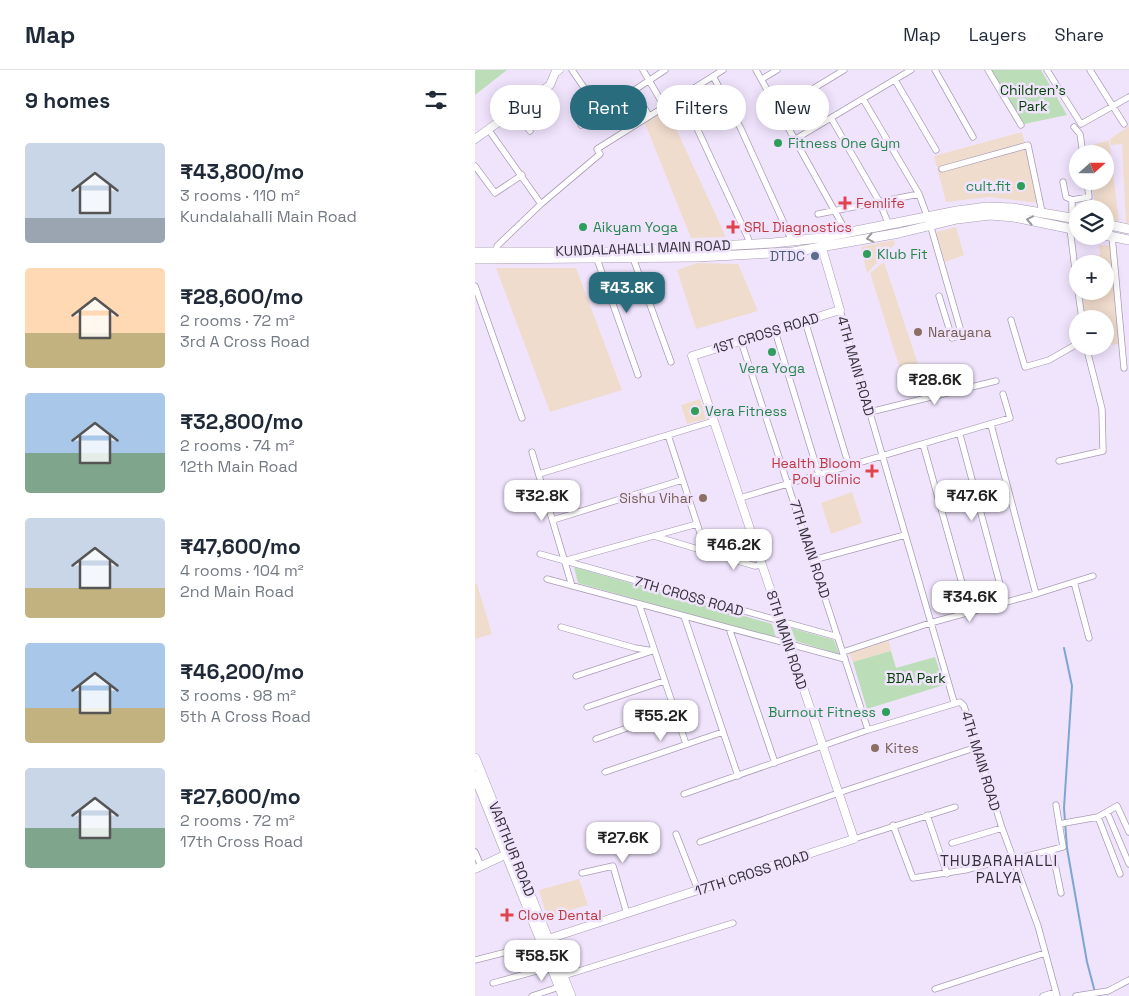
<!DOCTYPE html>
<meta charset="utf-8">
<style>
:root{--surface:#fff;--page:#f6f6f7;--text:#1f2937;--muted:#747a83;--line:#e0e1e3;--accent:#286c7d}
body{margin:0;font-family:"Space Grotesk",sans-serif;background:var(--page);color:var(--text);height:100vh;display:flex;flex-direction:column;font-size:19px;white-space:nowrap}
*{box-sizing:border-box;margin:0}
p{font-size:16px;color:var(--muted)}
.icon{flex:none;width:28px;height:28px;fill:none;stroke:currentColor;stroke-width:2;stroke-linecap:round;stroke-linejoin:round}
.map{position:relative;flex:1;overflow:hidden}
.drawer{display:flex;flex-direction:column;background:var(--surface);width:475px}
.drawer>*{flex:none}
.hud{position:absolute;left:15px;top:15px;width:475px;height:45px;display:flex;gap:10px}
.needle{width:32px;rotate:69deg}
.fabs{position:absolute;left:594px;top:75px;display:grid;gap:10px}
.fabs a{display:grid;place-items:center;width:45px;height:45px;border-radius:50%;background:var(--surface);box-shadow:0 2px 12px #0003;font-size:25px}
.price{position:absolute;translate:-50% -42px;padding:0 11px;border-radius:10px;background:#fff;color:#222;font-size:16px;line-height:32px;filter:drop-shadow(0 1px 2px #0008)}
.price::after{content:'';position:absolute;left:50%;top:30px;width:15px;height:11px;margin-left:-8px;background:inherit;clip-path:polygon(0 0,100% 0,50% 100%)}
.price.selected{background:var(--accent);color:#fff}
ul{padding:0;list-style:none}
li{display:flex;align-items:center;gap:15px;height:125px;padding:0 25px}
li span{display:grid;place-items:center;flex:none;width:140px;height:100px;border-radius:5px;color:#555}
li>.icon{margin-inline-start:auto}
span .icon{width:60px;height:60px;fill:#fffc;stroke-width:1}
li b{font-size:21px}
h2{display:flex;justify-content:space-between;align-items:center;height:60px;padding:0 25px;font-size:21px}
.tag{padding:0 18px;border-radius:22px;background:var(--surface);box-shadow:0 2px 12px #0003;font-size:18px;line-height:45px}
.tag.selected{background:var(--accent);color:#fff}
header{display:flex;align-items:center;gap:30px;box-sizing:border-box;height:70px;padding:0 25px;background:var(--surface);border-bottom:1px solid var(--line)}
header strong{font-size:24px}
nav{display:flex;gap:28px;margin-inline-start:auto;font-size:18px}
main{display:flex;flex:1;min-height:0}
.map>svg:first-child{display:block}
</style>
<header>
<strong>Map</strong>
<nav><a>Map</a><a>Layers</a><a>Share</a></nav>
</header>
<main>
<section class="drawer">
<h2>9 homes<svg class="icon" aria-label="filters" viewBox="0 0 24 24"><path d="M4 7h16M4 17h16"/><circle cx="9" cy="7" r="2"/><circle cx="15" cy="17" r="2"/></svg></h2>
<ul>
<li><span style="background:linear-gradient(#c9d6e8 75%,#9aa5b1 0)"><svg class="icon" aria-label="home" viewBox="0 0 24 24"><path d="M3 11l9-7 9 7M6 9v11h12V9"/></svg></span><div><b>₹43,800/mo</b><p>3 rooms · 110 m²</p><p>Kundalahalli Main Road</p></div></li>
<li><span style="background:linear-gradient(#ffd9b3 65%,#c2b280 0)"><svg class="icon" aria-label="home" viewBox="0 0 24 24"><path d="M3 11l9-7 9 7M6 9v11h12V9"/></svg></span><div><b>₹28,600/mo</b><p>2 rooms · 72 m²</p><p>3rd A Cross Road</p></div></li>
<li><span style="background:linear-gradient(#a9c7e8 60%,#7fa58c 0)"><svg class="icon" aria-label="home" viewBox="0 0 24 24"><path d="M3 11l9-7 9 7M6 9v11h12V9"/></svg></span><div><b>₹32,800/mo</b><p>2 rooms · 74 m²</p><p>12th Main Road</p></div></li>
<li><span style="background:linear-gradient(#c9d6e8 70%,#c2b280 0)"><svg class="icon" aria-label="home" viewBox="0 0 24 24"><path d="M3 11l9-7 9 7M6 9v11h12V9"/></svg></span><div><b>₹47,600/mo</b><p>4 rooms · 104 m²</p><p>2nd Main Road</p></div></li>
<li><span style="background:linear-gradient(#a9c7e8 65%,#c2b280 0)"><svg class="icon" aria-label="home" viewBox="0 0 24 24"><path d="M3 11l9-7 9 7M6 9v11h12V9"/></svg></span><div><b>₹46,200/mo</b><p>3 rooms · 98 m²</p><p>5th A Cross Road</p></div></li>
<li><span style="background:linear-gradient(#c9d6e8 60%,#7fa58c 0)"><svg class="icon" aria-label="home" viewBox="0 0 24 24"><path d="M3 11l9-7 9 7M6 9v11h12V9"/></svg></span><div><b>₹27,600/mo</b><p>2 rooms · 72 m²</p><p>17th Cross Road</p></div></li>
</ul>
</section>
<div class="map">
<svg width="654" height="926" viewBox="0 0 654 926">
<rect width="100%" height="100%" fill="#f0e4fd"/>
<!-- commercial -->
<path fill="#f0dccd" d="M191 37 251 167 216 168 169 51Z
M654 56V153H651L647 74 636 75 635 69Z
M547 62 564 133 514 127 471 132 459 86Z
M634 70 644 151 630 149V139H621L616 111H630V84H611L609 78Z
M481 157 489 185 470 192 461 162Z
M419 170 420 174 392 203 386 177Z
M624 175 635 176 644 274 630 275V249H610L607 221H630V194H604L603 190 625 185Z
M409 192 444 297 426 302 395 203Z
M222 193 263 194 283 241 221 259 202 200Z
M21 198H101L147 320 75 342Z
M225 329 231 349 212 354 206 335Z
M377 422 387 453 356 464 346 433Z
M0 514H2L17 564 0 569Z
M414 571 416 581 378 592 374 583Z
M104 809 113 835 72 847 64 820Z"/>
<!-- green -->
<path fill="#bbdeb8" d="M0 0H32L0 25Z
M517 0H566L592 45 549 54Z
M99 497 297 554 301 568 103 513Z
M316 558 359 570 364 584 321 571Z
M416 581 421 598 460 587 469 615 392 639 378 592Z"/>
<g fill="none" stroke-linecap="round" stroke-linejoin="round">
<!-- stream -->
<path stroke="#7ca6d1" stroke-width="2" d="M589 578 597 616 589 738 592 778 612 892 621 926"/>
<defs>
<path id="street" d="M97 0 112 22
M168 0 189 36
M281 0 372 163
M460 0 498 67
M513 0 546 55
M572 0 606 54 654 27
M615 0 649 54
M238 6 266 59 317 171
M287 9 302 0
M420 10 461 80
M159 20 174 46
M65 22 67 27 77 28
M207 26 273 168 274 174
M388 29 444 124 455 154 487 265 477 268 464 226
M39 40 55 61
M303 40 369 0
M356 48 404 131 414 155
M106 55 190 0
M599 57 605 64 608 84
M13 59 66 134
M319 70 436 0
M0 96 20 123 47 105
M467 99 553 75 567 142
M588 112 591 127 597 130 614 127 612 111
M597 130V148
M343 144 444 124
M595 158 602 216
M637 166 649 298
M22 182V176L66 134 125 84 122 79 248 0
M158 188 196 292
M122 189 163 305
M0 216 47 348
M603 221 607 249
M365 240 479 632
M536 250 550 297 574 290 602 274
M330 251 374 396
M300 261 344 405
M266 271 393 660
M395 342 521 311
M516 355 561 524
M193 365 231 481
M485 365 530 533
M448 374 495 542
M57 382 97 516
M584 391 628 381 627 339 611 276
M64 404 239 351
M265 428 535 348 528 324
M78 450 207 410
M179 466 280 496 287 495
M65 484 363 567
M92 490 222 454
M338 490 430 465
M72 509 370 589
M599 512 614 568
M164 534 211 674
M209 546 263 706
M86 557 160 578 179 581
M254 558 300 693
M368 582 455 553 561 524 618 506
M101 606 177 581
M112 637 189 611
M121 669 200 641
M130 702 248 662
M209 724 393 660 485 632 489 636 527 758 563 856 582 926
M632 742 654 794
M452 745 472 804
M623 747 645 804
M584 754 623 747 642 736 654 762
M418 755 438 808 490 800 539 787
M201 764 223 820
M379 769 480 737
M225 772 369 721 502 677
M477 773 527 758
M577 780 586 823
M0 782 6 796
M540 789 588 777 581 735
M107 803 138 796 152 844
M0 890 67 873
M88 906 258 853
M18 913 76 897
M460 919 570 883
M57 926 84 917
M568 926 581 922
M601 926 633 921 654 910"/>
<path id="secondary" d="M0 69 75 15 80 3 84 0
M0 799 36 782
M73 869 379 769 217 286 365 240 347 178"/>
<path id="primary" d="M630 154 654 159
M630 165 654 170
M0 182H132L298 173 345 168 482 141 512 137 538 138 602 149
M0 189 222 187 318 182 424 163 482 149 515 145 539 147 602 160
M0 688 96 926
M0 706 88 926"/>
</defs>
<!-- street casing -->
<use href="#street" stroke="#a89cb4" stroke-width="7"/>
<!-- secondary casing -->
<use href="#secondary" stroke="#a89cb4" stroke-width="9"/>
<!-- primary casing -->
<use href="#primary" stroke="#a89cb4" stroke-width="10"/>
<!-- street -->
<use href="#street" stroke="#fff" stroke-width="5.5"/>
<!-- secondary -->
<use href="#secondary" stroke="#fff" stroke-width="8"/>
<!-- primary -->
<use href="#primary" stroke="#fff" stroke-width="9"/>
</g>
<!-- one-way arrows -->
<defs><path id="oneway-chevron" d="M-2-3.5L2.5 0L-2 3.5" fill="none" stroke-width="1.6" stroke-linecap="round" stroke-linejoin="round" transform="scale(1.25)"/></defs>
<g stroke="#9a989c">
<use href="#oneway-chevron" transform="translate(555 150) rotate(-169)"/>
<use href="#oneway-chevron" transform="translate(395 168) rotate(169)"/>
</g>
<!-- markers -->
<g fill="#2e9e5b" stroke="#f0e4fd" stroke-width="2">
<circle cx="303" cy="73" r="5"/>
<circle cx="546" cy="116" r="5"/>
<circle cx="108" cy="157" r="5"/>
<circle cx="392" cy="184" r="5"/>
<circle cx="297" cy="282" r="5"/>
<circle cx="220" cy="341" r="5"/>
<circle cx="411" cy="642" r="5"/>
</g>
<g fill="#e0444e" stroke="#f0e4fd" stroke-width="2">
<path d="M367.5 125.5h5v5h5v5h-5v5h-5v-5h-5v-5h5z"/>
<path d="M255.5 149.5h5v5h5v5h-5v5h-5v-5h-5v-5h5z"/>
<path d="M394.5 393.5h5v5h5v5h-5v5h-5v-5h-5v-5h5z"/>
<path d="M29.5 837.5h5v5h5v5h-5v5h-5v-5h-5v-5h5z"/>
</g>
<circle fill="#5c6f8a" stroke="#f0e4fd" stroke-width="2" cx="340" cy="186" r="5"/>
<g fill="#8d6e63" stroke="#f0e4fd" stroke-width="2">
<circle cx="443" cy="262" r="5"/>
<circle cx="228" cy="428" r="5"/>
<circle cx="400" cy="678" r="5"/>
</g>
<g text-anchor="middle" dominant-baseline="central" stroke-width="5" stroke-linejoin="round" paint-order="stroke">
<!-- park labels -->
<g font-size="14" fill="#054305" stroke="#f0e4fd">
<text x="558" y="20">Children's<tspan x="558" dy="16">Park</tspan></text>
<text x="441" y="608">BDA Park</text>
</g>
<!-- leisure labels -->
<g font-size="14" fill="#27864d" stroke="#f0e4fd" text-anchor="start">
<text x="313" y="73">Fitness One Gym</text>
<text x="536" y="116" text-anchor="end">cult.fit</text>
<text x="118" y="157">Aikyam Yoga</text>
<text x="402" y="184">Klub Fit</text>
<text x="297" y="298" text-anchor="middle">Vera Yoga</text>
<text x="230" y="341">Vera Fitness</text>
<text x="401" y="642" text-anchor="end">Burnout Fitness</text>
</g>
<!-- health labels -->
<g font-size="14" fill="#be3a42" stroke="#f0e4fd" text-anchor="start">
<text x="381" y="133">Femlife</text>
<text x="269" y="157">SRL Diagnostics</text>
<text x="386" y="393" text-anchor="end">Health Bloom<tspan x="386" dy="16">Poly Clinic</tspan></text>
<text x="43" y="845">Clove Dental</text>
</g>
<!-- street labels -->
<g font-size="14" fill="#35303a" stroke="#f0e4fd">
<text transform="translate(168 178) rotate(-2)">KUNDALAHALLI MAIN ROAD</text>
<text transform="translate(291 263) rotate(-17)">1ST CROSS ROAD</text>
<text transform="translate(381 296) rotate(74)">4TH MAIN ROAD</text>
<text transform="translate(335 479) rotate(72)">7TH MAIN ROAD</text>
<text transform="translate(214 526) rotate(16)">7TH CROSS ROAD</text>
<text transform="translate(312 570) rotate(72)">8TH MAIN ROAD</text>
<text transform="translate(506 691) rotate(73)">4TH MAIN ROAD</text>
<text transform="translate(37 779) rotate(68)">VARTHUR ROAD</text>
<text transform="translate(277 803) rotate(-18)">17TH CROSS ROAD</text>
</g>
<!-- service labels -->
<g font-size="14" fill="#4e5e75" stroke="#f0e4fd" text-anchor="end">
<text x="330" y="186">DTDC</text>
</g>
<!-- education labels -->
<g font-size="14" fill="#785e54" stroke="#f0e4fd" text-anchor="start">
<text x="453" y="262">Narayana</text>
<text x="218" y="428" text-anchor="end">Sishu Vihar</text>
<text x="410" y="678">Kites</text>
</g>
<!-- neighbourhood labels -->
<g font-size="15" letter-spacing="1" fill="#35303a" stroke="#f0e4fd">
<text x="524" y="790">THUBARAHALLI<tspan x="524" dy="17">PALYA</tspan></text>
</g>
</g>
</svg>
<div class="fabs">
<a><svg class="needle" viewBox="-14 -14 28 28"><path d="M0-13l5 13h-10z" fill="#e53935"/><path d="M0 13l5-13h-10z" fill="#747a83"/></svg></a>
<a><svg class="icon" aria-label="layers" viewBox="0 0 24 24"><path d="M12 4l9 5-9 5-9-5zM3 14l9 5 9-5"/></svg></a>
<a>+</a>
<a>−</a>
</div>
<b class="price selected" style="left:152px;top:244px">₹43.8K</b>
<b class="price" style="left:460px;top:336px">₹28.6K</b>
<b class="price" style="left:67px;top:452px">₹32.8K</b>
<b class="price" style="left:497px;top:452px">₹47.6K</b>
<b class="price" style="left:259px;top:501px">₹46.2K</b>
<b class="price" style="left:495px;top:553px">₹34.6K</b>
<b class="price" style="left:186px;top:672px">₹55.2K</b>
<b class="price" style="left:148px;top:794px">₹27.6K</b>
<b class="price" style="left:67px;top:912px">₹58.5K</b>
<div class="hud">
<a class="tag">Buy</a>
<a class="tag selected">Rent</a>
<a class="tag">Filters</a>
<a class="tag">New</a>
</div>
</div>
</main>
